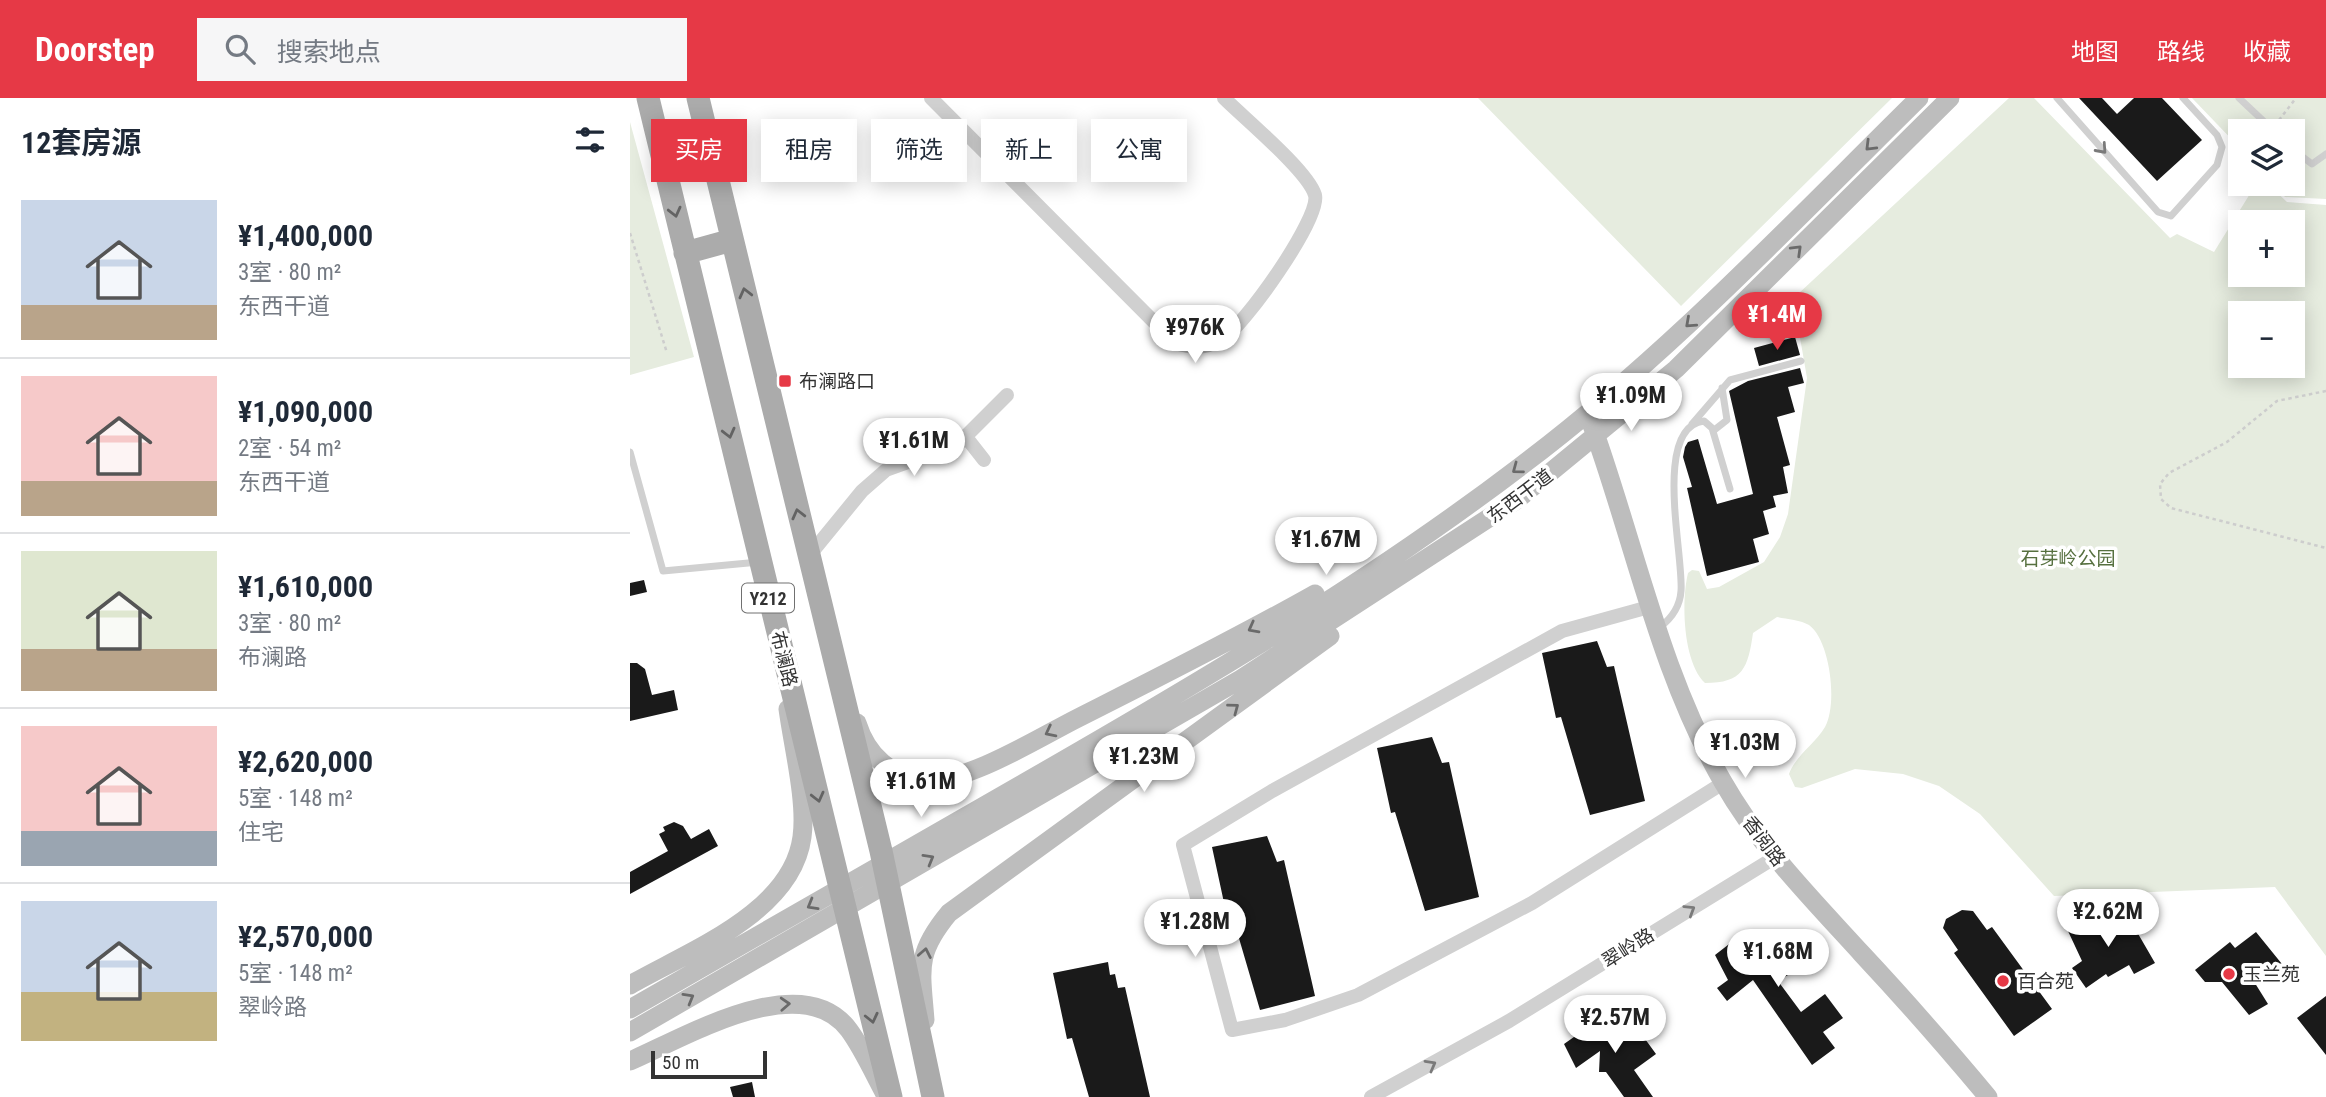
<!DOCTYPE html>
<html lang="zh">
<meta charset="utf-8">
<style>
:root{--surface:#fff;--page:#f6f6f7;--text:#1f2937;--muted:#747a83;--line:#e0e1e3;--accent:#e63946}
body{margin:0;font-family:"Roboto Condensed","Noto Sans SC",sans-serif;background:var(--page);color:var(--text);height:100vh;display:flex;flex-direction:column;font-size:26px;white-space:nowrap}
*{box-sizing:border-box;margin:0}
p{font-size:23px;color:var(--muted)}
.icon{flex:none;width:38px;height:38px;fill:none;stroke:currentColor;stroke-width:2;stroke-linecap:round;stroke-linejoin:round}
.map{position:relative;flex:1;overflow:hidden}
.sheet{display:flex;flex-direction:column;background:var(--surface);width:630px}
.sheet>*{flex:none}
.banner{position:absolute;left:21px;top:21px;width:665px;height:63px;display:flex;gap:14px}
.buttons{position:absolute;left:1598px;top:21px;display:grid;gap:14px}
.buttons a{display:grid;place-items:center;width:77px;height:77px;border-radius:0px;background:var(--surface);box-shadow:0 4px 18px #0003;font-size:35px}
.scale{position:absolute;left:21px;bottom:18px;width:116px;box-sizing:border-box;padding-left:7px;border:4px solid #333;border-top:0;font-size:19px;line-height:24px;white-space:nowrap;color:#333;-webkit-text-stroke:5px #fff;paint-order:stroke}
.price{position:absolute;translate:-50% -60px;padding:0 16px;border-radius:24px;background:#fff;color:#222;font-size:23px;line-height:46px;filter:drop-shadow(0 2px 4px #0008)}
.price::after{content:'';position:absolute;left:50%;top:42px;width:21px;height:16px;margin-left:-10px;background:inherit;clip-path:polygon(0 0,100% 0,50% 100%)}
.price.current{background:var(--accent);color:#fff}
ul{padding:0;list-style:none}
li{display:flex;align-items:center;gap:21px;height:175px;padding:0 21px}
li+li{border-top:2px solid var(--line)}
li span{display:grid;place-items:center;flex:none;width:196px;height:140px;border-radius:0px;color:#555}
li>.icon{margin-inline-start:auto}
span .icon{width:84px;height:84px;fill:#fffc;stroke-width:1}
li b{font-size:30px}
h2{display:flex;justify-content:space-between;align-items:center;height:84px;padding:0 21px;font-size:30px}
.chip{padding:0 24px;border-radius:0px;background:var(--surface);box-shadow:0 4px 18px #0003;font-size:24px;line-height:63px}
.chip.current{background:var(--accent);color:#fff}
header{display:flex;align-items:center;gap:42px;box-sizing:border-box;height:98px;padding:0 35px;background:var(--accent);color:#fff}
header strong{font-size:33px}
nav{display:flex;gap:38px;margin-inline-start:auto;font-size:24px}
.search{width:490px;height:63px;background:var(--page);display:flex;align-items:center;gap:18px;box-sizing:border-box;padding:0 24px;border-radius:0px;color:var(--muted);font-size:26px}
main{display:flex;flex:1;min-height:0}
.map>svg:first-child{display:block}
</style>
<header>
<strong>Doorstep</strong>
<div class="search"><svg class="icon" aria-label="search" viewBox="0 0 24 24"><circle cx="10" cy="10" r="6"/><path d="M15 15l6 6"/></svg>搜索地点</div>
<nav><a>地图</a><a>路线</a><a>收藏</a></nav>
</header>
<main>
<section class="sheet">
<h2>12套房源<svg class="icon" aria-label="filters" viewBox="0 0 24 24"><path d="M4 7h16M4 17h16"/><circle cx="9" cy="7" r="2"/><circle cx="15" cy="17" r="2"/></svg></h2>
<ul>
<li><span style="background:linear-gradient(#c9d6e8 75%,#b9a48a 0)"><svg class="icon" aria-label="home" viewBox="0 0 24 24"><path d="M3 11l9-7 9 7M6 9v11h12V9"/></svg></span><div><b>¥1,400,000</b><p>3室 · 80 m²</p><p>东西干道</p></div></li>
<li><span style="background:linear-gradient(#f6c9c9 75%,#b9a48a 0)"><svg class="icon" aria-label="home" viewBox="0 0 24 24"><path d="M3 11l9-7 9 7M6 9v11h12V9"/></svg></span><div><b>¥1,090,000</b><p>2室 · 54 m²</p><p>东西干道</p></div></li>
<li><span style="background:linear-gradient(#dfe7d0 70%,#b9a48a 0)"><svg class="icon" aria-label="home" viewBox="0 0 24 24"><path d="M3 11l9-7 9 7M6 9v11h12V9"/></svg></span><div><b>¥1,610,000</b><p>3室 · 80 m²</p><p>布澜路</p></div></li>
<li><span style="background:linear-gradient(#f6c9c9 75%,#9aa5b1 0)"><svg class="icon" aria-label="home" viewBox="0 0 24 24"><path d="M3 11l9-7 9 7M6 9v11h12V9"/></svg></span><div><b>¥2,620,000</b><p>5室 · 148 m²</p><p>住宅</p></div></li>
<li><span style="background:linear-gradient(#c9d6e8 65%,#c2b280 0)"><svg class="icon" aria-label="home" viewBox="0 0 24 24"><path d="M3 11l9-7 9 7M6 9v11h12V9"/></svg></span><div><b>¥2,570,000</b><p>5室 · 148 m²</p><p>翠岭路</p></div></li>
</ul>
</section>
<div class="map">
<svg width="1696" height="999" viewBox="0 0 1696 999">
<rect width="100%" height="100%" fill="#fff"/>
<!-- green -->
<path fill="#e6ecdf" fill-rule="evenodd" d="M848 0H1262L1051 208Z
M1379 0H1404L1540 140 1547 136 1584 154 1626 86H1638L1657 104 1696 107V858L1645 789 1424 798 1350 716 1309 688 1273 676 1225 671 1172 690 1165 689 1159 676C1166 657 1185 646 1195 629 1208 606 1200 542 1179 527 1171 522 1156 521 1147 519L1123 535C1118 570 1113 585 1075 585 1053 564 1051 504 1058 475L1062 472 1069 473 1077 491 1089 489 1134 464 1150 439 1158 416 1177 280 1168 228 1154 209ZM1610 124H1662V177H1610ZM1610 215H1662V268H1610Z
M1562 0H1696V101L1655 99 1644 86H1662V33H1610V50Z
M0 24 64 259 0 277Z"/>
<!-- building -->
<path fill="#1a1a1a" d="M1449 0H1472L1487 16 1504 0H1532L1572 42 1527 83Z
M1165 239 1170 257 1129 268 1124 250Z
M1170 270 1174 285 1158 289 1165 314 1147 319 1160 367 1153 369 1158 395 1143 398 1146 409 1133 413 1139 436 1123 441 1129 464 1077 478 1057 390 1062 389 1053 359 1055 349 1058 344 1068 341 1087 406 1123 396 1099 293 1118 283Z
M14 482 17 494 0 498V485Z
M967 543 977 569 984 568 1015 703 960 717 931 619 926 620 912 555Z
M0 565H7L15 571 22 597 44 592 48 612 0 623Z
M802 639 812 665 819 664 849 799 795 813 765 714 761 715 747 650Z
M44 724 53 728 61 741 79 731 88 748 0 796V774L38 753 29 736 35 733 33 729Z
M637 738 647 764 654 762 685 898 630 912 601 813 596 814 582 749Z
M1482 811 1493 831 1503 827 1525 865 1504 876 1499 867 1478 879 1476 876 1456 890 1442 870 1452 863 1438 833Z
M1332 812 1343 813 1357 832 1362 829 1422 911 1384 938 1324 855 1328 852 1313 830 1316 821Z
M1116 833 1129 850 1151 833 1176 866 1148 883 1171 914 1195 896 1213 920 1193 934 1205 950 1182 967 1123 882 1097 903 1087 890 1098 882 1085 857Z
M1626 834 1656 871 1646 883 1623 882 1638 906 1619 917 1592 884H1575L1565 872 1600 844 1605 850Z
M478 864 480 877 485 876 488 890 495 889 520 999H459L442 940 437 941 423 875Z
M1696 898V957L1667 920Z
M968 922 980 939 1002 923 1026 956 1004 972 1023 999H994L976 974H969L970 953 946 970 934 946Z
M122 984 125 999H103L100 989Z"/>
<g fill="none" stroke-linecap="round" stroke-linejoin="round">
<!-- path -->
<path stroke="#cdcdcd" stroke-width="2.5" stroke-dasharray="3.5 3.5" stroke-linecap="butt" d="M1649 22 1666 0
M0 135 37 255
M1696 293 1647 303 1597 344 1539 375 1530 386 1531 401 1541 410 1696 450"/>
<!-- lane -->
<path stroke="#d0d0d0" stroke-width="7" d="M1427 0 1528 114 1541 118 1587 67 1592 49 1587 37 1553 0
M1609 0 1644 33
M1662 51 1682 66 1696 56
M1062 326 1100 282 1171 263
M1083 333 1097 322 1092 290
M0 354 33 473 129 464
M1030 529C1042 520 1050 507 1051 493 1054 458 1022 329 1074 323L1082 330 1100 391"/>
<!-- street -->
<path stroke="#d0d0d0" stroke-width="14" d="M301 0 545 245C562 250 575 251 591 242 613 230 691 120 685 97 678 73 614 20 594 0
M336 339 354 362
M178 459 232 393 256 372 328 346 377 297
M1019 509 932 533 642 693 553 747 602 932 655 922 728 897 902 805 1093 685
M741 999 879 923 1144 760"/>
<!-- secondary -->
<path stroke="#bdbdbd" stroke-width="19" d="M962 327C1005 446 1029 573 1093 684 1130 749 1182 801 1232 856 1275 902 1317 950 1358 999
M227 625C237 657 261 680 296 682 337 685 410 639 448 620 527 580 607 540 685 496
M0 887C59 853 162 815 172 739 177 704 163 648 158 611
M0 911C131 836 263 760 394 685 565 587 735 487 891 368 1036 259 1160 127 1289 0
M295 922C291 871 285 856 319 815L700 538
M0 934 611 581 888 401 1046 271 1320 0
M0 963C54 940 172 868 219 932 233 951 244 976 256 998"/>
<!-- primary -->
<path stroke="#ababab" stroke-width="23" d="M18 0 261 999
M68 0 251 753 303 999
M55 155 102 142"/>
</g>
<!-- one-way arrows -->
<defs><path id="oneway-chevron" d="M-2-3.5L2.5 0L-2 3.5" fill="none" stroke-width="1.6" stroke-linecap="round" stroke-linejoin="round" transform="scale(1.75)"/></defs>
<g stroke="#6a6a6a">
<use href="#oneway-chevron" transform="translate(1240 48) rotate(135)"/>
<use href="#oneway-chevron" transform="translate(1167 152) rotate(-44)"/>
<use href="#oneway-chevron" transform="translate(1060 225) rotate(138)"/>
<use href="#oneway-chevron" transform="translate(887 371) rotate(143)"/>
<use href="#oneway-chevron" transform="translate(623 530) rotate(152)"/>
<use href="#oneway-chevron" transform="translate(604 610) rotate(-37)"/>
<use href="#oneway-chevron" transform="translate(420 634) rotate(153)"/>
<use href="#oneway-chevron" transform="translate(299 761) rotate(-30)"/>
<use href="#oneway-chevron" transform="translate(182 807) rotate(150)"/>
<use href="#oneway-chevron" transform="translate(295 855) rotate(-79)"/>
<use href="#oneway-chevron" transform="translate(59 900) rotate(-30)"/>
<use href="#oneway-chevron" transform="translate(155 906) rotate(-3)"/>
</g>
<g stroke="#7a7a7a">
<use href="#oneway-chevron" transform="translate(1472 51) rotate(48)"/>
<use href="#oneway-chevron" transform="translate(1060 812) rotate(-32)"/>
<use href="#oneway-chevron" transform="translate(801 967) rotate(-29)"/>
</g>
<g stroke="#636363">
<use href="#oneway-chevron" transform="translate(45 114) rotate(76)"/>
<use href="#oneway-chevron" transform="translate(115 195) rotate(-104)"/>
<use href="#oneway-chevron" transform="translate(99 335) rotate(76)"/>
<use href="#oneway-chevron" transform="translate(168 416) rotate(-104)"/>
<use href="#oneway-chevron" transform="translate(188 699) rotate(76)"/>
<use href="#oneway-chevron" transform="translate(242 920) rotate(77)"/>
</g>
<!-- markers -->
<g fill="#e63946" stroke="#fff" stroke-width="2.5">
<rect x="148" y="276" width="14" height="14" rx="3.5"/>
<circle cx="1599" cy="876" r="7"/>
<circle cx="1373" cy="883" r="7"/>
</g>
<g text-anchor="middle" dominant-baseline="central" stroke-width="7" stroke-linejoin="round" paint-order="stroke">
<!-- shield labels -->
<rect fill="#fff" stroke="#707070" stroke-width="2" x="112" y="485.5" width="52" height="29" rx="5"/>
<g font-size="18" font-weight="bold" fill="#333">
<text x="138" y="500">Y212</text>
</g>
<!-- poi labels -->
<g font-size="19" fill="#333" stroke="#fff" text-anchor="start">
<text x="169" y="283">布澜路口</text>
<text x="1613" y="876">玉兰苑</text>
<text x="1387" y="883">百合苑</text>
</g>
<!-- street labels -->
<g font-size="19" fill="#333" stroke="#fff">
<text transform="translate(890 398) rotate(-37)">东西干道</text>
<text transform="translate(154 561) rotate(76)">布澜路</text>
<text transform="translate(1134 743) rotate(53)">香阅路</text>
<text transform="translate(998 850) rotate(-32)">翠岭路</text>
</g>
<!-- park labels -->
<g font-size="19" fill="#56703f" stroke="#fff">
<text x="1438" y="460">石芽岭公园</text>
</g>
</g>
</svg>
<div class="buttons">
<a><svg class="icon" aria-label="layers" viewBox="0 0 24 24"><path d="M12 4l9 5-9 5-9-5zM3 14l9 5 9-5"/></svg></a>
<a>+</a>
<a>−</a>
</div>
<div class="scale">50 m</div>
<b class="price current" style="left:1147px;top:254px">¥1.4M</b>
<b class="price" style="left:565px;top:267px">¥976K</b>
<b class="price" style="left:1001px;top:335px">¥1.09M</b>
<b class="price" style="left:284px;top:380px">¥1.61M</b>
<b class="price" style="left:696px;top:479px">¥1.67M</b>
<b class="price" style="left:1115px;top:682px">¥1.03M</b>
<b class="price" style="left:514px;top:696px">¥1.23M</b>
<b class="price" style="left:291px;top:721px">¥1.61M</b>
<b class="price" style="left:1478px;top:851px">¥2.62M</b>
<b class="price" style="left:565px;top:861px">¥1.28M</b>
<b class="price" style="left:1148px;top:891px">¥1.68M</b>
<b class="price" style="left:985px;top:957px">¥2.57M</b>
<div class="banner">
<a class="chip current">买房</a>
<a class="chip">租房</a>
<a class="chip">筛选</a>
<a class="chip">新上</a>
<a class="chip">公寓</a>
</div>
</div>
</main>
